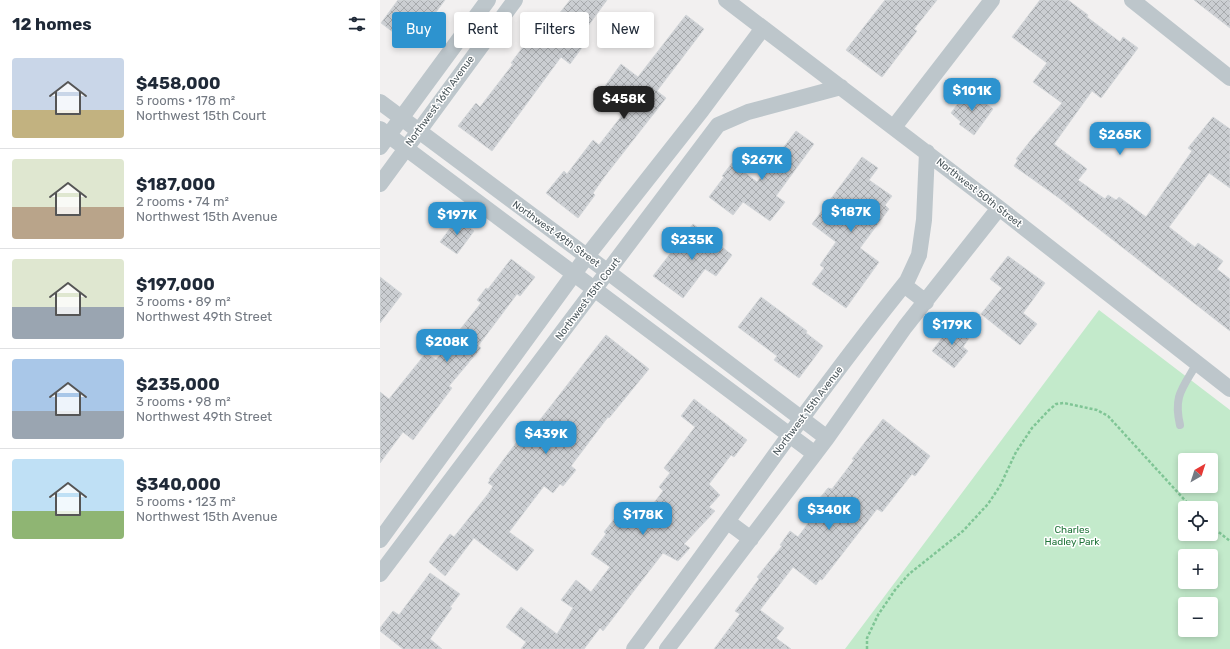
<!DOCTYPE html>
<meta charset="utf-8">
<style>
:root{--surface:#fff;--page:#f6f6f7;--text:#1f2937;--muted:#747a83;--line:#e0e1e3;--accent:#2d93cf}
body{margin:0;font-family:Rubik,sans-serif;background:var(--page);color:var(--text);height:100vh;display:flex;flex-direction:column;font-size:15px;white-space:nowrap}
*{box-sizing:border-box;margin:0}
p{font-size:13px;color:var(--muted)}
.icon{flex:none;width:22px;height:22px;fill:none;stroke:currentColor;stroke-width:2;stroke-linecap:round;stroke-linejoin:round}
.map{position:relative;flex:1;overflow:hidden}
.panel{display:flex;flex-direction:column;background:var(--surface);width:380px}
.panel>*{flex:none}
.guide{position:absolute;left:12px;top:12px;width:380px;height:36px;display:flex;gap:8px}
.needle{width:26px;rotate:39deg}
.controls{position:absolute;left:798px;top:453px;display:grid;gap:8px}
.controls a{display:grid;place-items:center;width:40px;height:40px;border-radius:4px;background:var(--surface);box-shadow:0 2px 6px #0003;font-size:20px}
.price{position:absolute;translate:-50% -34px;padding:0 9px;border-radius:8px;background:var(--accent);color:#fff;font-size:13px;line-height:26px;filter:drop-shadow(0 1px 2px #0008)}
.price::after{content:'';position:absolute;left:50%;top:24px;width:12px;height:9px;margin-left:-6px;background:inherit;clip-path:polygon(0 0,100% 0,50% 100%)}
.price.current{background:#222;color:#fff}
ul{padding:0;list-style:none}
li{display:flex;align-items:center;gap:12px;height:100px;padding:0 12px}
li+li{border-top:1px solid var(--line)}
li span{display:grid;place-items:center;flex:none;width:112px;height:80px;border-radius:4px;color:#555}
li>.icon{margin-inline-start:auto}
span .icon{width:48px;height:48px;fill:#fffc;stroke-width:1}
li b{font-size:17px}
h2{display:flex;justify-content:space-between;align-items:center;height:48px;padding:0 12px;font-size:17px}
.chip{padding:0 14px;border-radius:4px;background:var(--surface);box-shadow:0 2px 6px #0003;font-size:14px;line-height:36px}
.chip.current{background:var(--accent);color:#fff}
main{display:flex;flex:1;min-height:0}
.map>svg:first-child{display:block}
</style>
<main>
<section class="panel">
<h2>12 homes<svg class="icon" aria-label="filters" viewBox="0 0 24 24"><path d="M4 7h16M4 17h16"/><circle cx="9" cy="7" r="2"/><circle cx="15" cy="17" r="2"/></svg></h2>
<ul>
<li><span style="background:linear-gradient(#c9d6e8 65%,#c2b280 0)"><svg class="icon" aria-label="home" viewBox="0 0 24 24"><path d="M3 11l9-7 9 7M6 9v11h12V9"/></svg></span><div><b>$458,000</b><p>5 rooms · 178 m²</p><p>Northwest 15th Court</p></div></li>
<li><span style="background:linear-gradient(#dfe7d0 60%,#b9a48a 0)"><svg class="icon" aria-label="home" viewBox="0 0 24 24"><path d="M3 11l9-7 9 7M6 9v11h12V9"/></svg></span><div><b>$187,000</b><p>2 rooms · 74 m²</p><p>Northwest 15th Avenue</p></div></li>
<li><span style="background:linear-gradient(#dfe7d0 60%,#9aa5b1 0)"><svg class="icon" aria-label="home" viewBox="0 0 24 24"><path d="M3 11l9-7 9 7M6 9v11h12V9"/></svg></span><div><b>$197,000</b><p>3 rooms · 89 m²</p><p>Northwest 49th Street</p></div></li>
<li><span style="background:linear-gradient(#a9c7e8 65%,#9aa5b1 0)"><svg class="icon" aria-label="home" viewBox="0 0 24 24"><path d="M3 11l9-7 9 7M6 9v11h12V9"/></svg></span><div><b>$235,000</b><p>3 rooms · 98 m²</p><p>Northwest 49th Street</p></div></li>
<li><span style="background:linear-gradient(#bfe0f5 65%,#8fb573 0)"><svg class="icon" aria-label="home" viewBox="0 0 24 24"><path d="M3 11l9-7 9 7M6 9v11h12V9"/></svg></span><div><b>$340,000</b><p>5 rooms · 123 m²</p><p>Northwest 15th Avenue</p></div></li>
</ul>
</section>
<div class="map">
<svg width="850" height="649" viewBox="0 0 850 649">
<defs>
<pattern id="building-cross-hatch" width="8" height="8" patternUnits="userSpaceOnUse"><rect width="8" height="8" fill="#cbced2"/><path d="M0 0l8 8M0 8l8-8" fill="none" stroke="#a7aaad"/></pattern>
</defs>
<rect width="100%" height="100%" fill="#f2f0f0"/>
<!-- park -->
<path fill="#c3eacb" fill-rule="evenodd" d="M719 310 850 410V649H465ZM805 460H831V486H805ZM805 508H831V534H805ZM805 556H831V582H805ZM805 604H831V630H805Z"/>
<!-- building -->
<path fill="url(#building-cross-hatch)" stroke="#d4d7da" d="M18 0H65L38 36 36 35 29 44 1 23Z
M190 0H227L200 37 206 42 190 64 181 57 112 151 78 126 96 103 100 107 133 64 131 63 152 35 150 33 166 12 175 19Z
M505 0H557L534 29 537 31 502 77 466 50Z
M660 0H688L708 15 707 17 740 42 743 37 758 48 721 98 712 91 674 144 707 169 698 180 725 199 728 195 736 200 739 197 766 217 812 151 808 148 833 117 850 129V188L829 173 789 227 815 247 818 243 843 261 837 269 850 279V331L679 198 634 166 638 160 636 159 651 140 682 103 653 82 667 63 632 37Z
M814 0H850V28Z
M306 15 324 29 277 91 286 98 225 176 213 193 215 195 198 218 166 193 184 171 187 174 213 140 219 145 250 105 225 86 241 64 258 77Z
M588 90 613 109 594 135 579 124 581 122 571 113Z
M416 131 434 144 396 196 405 202 390 221 363 202 353 215 329 197 344 177 342 176 352 163 377 182Z
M482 157 498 168 489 180 512 196 505 205 509 209 480 248 499 262 466 308 432 284 444 268 440 265 456 242 432 224Z
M77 219 94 231 77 254 60 242Z
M313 224 352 255 336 276 325 269 303 298 273 276Z
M628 256 665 283 643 313 657 324 640 345 601 314 622 288 610 279Z
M131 259 155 277 140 296 137 294 98 346 101 348 69 386 72 388 33 440 23 432 0 463V392L9 399 46 353 56 360 101 303 97 300 106 288 108 289Z
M0 277 22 294 0 323Z
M381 297 427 331 426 333 443 346 419 378 394 360 397 356 358 327Z
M569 323 589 338 583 347 588 351 574 368 552 351 562 338 559 337Z
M226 335 269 369 229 418 228 417 191 466 196 470 183 486 180 484 173 493 164 486 129 532 154 550 137 571 94 538 65 576 49 562 70 534 74 537 108 494 113 486 108 483 110 480 109 479 145 431 149 434Z
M314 399 367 440 354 457 351 455 329 484 340 495 329 507 335 511 304 544 310 548 298 561 283 553 223 631 220 628 204 649H141L146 642 126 627 141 607 177 634 193 608 181 600 196 580 211 592 230 567 211 554 226 534 224 532 246 504 264 516 283 491 279 487 290 473 284 468 315 427 301 416Z
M503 419 550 456 535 476 532 474 502 512 497 509 442 580 440 579 436 585 413 567 380 610 404 628 396 638 411 649H334L360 614 355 611 379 579 377 577 402 546 400 545 410 531 418 537 440 507 435 504 448 488 452 489 474 460 472 459Z
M50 573 80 594 70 607 72 608 50 639 62 649H23L0 631V628L13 611 19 615Z"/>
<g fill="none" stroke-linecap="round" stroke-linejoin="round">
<!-- path -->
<path stroke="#7fc595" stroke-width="2.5" stroke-dasharray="3 2" stroke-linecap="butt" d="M831 526 850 541
M487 649V638L498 615 515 590 529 574 583 531 608 504 620 486 636 452 652 428 668 411 676 404 684 403 717 410 728 416 812 508"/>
<!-- lane -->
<path stroke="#bdc6cb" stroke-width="8" d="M800 425C793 395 803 388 817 363"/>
<!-- street -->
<path stroke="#bdc6cb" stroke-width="16" d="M346 0 619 208 850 389
M752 0 850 78
M0 102 228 272 447 438
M514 127 612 0
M0 129 435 454
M0 147 108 0
M0 184 135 0
M524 285 546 302
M348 522 371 539
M0 540 207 256 322 110 383 28
M0 574 338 125 368 112 461 87
M254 649C345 527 431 400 527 281L539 255 544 220 547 152
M287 649 447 438 525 327 619 208"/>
</g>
<g text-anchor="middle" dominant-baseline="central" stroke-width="3" stroke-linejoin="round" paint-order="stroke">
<!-- street labels -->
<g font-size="10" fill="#4a565b" stroke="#fff">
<text transform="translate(60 101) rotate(-54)">Northwest 16th Avenue</text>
<text transform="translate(599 193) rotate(38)">Northwest 50th Street</text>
<text transform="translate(176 234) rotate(36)">Northwest 49th Street</text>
<text transform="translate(208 299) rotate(-53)">Northwest 15th Court</text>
<text transform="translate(428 411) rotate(-53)">Northwest 15th Avenue</text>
</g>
<!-- park labels -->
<g font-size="10" fill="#22753b" stroke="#fff">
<text x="692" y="530">Charles<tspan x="692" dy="12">Hadley Park</tspan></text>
</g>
</g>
</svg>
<div class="controls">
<a><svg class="needle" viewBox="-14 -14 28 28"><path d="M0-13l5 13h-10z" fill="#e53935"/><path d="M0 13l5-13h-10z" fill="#747a83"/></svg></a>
<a><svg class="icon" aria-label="locate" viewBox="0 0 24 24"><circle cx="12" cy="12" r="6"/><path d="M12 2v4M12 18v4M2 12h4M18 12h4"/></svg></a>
<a>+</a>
<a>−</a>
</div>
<b class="price" style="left:592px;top:112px">$101K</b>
<b class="price current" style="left:244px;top:120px">$458K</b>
<b class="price" style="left:740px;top:156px">$265K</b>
<b class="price" style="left:382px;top:181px">$267K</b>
<b class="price" style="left:471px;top:233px">$187K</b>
<b class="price" style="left:77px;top:236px">$197K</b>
<b class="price" style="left:312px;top:261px">$235K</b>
<b class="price" style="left:572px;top:346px">$179K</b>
<b class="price" style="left:67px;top:363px">$208K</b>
<b class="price" style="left:166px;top:455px">$439K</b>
<b class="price" style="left:449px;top:531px">$340K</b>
<b class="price" style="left:263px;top:536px">$178K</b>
<div class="guide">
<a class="chip current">Buy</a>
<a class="chip">Rent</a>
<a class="chip">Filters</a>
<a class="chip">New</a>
</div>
</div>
</main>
